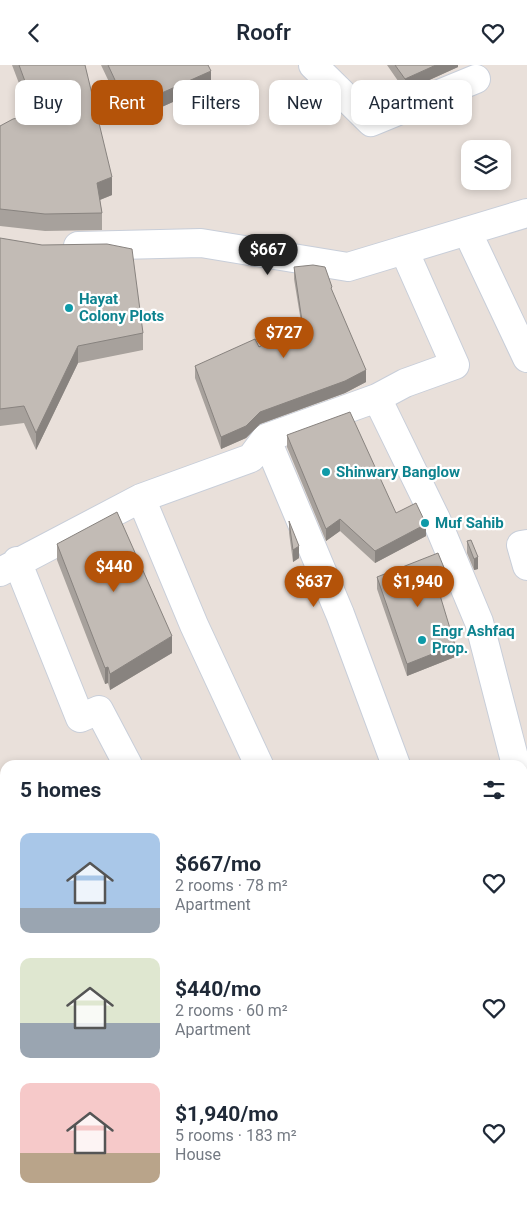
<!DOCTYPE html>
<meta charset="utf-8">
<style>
:root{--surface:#fff;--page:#f6f6f7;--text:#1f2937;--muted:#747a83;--accent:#b45309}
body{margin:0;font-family:Roboto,sans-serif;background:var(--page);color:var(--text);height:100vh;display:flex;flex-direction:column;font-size:19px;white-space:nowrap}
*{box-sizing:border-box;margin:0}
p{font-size:16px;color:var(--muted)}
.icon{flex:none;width:28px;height:28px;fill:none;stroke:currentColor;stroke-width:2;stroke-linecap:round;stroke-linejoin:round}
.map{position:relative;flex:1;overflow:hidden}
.side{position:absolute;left:0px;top:695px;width:528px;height:446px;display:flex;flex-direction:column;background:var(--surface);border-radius:15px 15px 0 0;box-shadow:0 2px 8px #0003}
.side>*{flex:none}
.top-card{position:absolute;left:15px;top:15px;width:498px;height:45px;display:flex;gap:10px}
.tools{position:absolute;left:461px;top:75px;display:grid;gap:10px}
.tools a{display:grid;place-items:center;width:50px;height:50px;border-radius:10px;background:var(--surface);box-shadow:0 2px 8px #0003;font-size:25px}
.price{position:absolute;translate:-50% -42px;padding:0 11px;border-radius:18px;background:var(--accent);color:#fff;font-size:16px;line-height:32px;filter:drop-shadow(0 1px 2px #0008)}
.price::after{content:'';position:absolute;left:50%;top:30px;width:15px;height:11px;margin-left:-8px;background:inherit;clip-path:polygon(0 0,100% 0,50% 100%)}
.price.on{background:#222;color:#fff}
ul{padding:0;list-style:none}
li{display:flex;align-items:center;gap:15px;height:125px;padding:0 20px}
li span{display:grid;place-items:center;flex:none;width:140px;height:100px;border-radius:10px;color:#555}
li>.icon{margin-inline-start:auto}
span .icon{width:60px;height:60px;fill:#fffc;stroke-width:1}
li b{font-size:21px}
h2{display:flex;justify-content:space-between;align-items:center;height:60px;padding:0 20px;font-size:21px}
.pill{padding:0 18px;border-radius:10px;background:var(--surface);box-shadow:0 2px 8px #0003;font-size:18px;line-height:45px}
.pill.on{background:var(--accent);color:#fff}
header{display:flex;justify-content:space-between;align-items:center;height:65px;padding:0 20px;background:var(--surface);font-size:22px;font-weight:600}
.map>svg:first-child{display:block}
</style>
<header><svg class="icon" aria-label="back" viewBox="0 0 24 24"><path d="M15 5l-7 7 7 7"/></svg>Roofr<svg class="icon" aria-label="heart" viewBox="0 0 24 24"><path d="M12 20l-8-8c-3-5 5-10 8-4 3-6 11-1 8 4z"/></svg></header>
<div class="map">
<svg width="527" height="1141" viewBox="0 0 527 1141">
<rect width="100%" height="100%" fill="#e9e0da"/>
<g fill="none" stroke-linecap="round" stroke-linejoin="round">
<defs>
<path id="minor" d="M313 0 371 57 476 14
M467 166 527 293
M78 181 201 178 348 202 527 148
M377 333 436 454 479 557 516 700
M266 373 340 549 396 700
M141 433 194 560 259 700
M527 479 521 480 527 501
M17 496 80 653 99 645 128 700
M0 507 141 433 251 393 266 373 377 333 405 318 455 300 404 185
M522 729 527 749
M0 750 5 748
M522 812H527
M0 885 5 881
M522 932H527
M0 1043 5 1039
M337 1136 339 1141
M477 1136 481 1141"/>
</defs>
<!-- minor casing -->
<use href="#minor" stroke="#c8ced9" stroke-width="30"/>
<!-- minor -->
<use href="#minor" stroke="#fff" stroke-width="28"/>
</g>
<!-- wall -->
<path fill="#a7a19c" d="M12 0H85L112 130 100 135 102 148V165L45 166 0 161V61L31 50Z
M101 0H208L211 20 128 57Z
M387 0H458V2L405 26Z
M0 173 143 268V285L78 298 36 385 24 358 0 361Z
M294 202 366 317 345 328 260 359 246 373 221 384 195 313V301L259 282 301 257 294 214Z
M287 370 396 448 426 471 375 498 340 466 326 476 287 382Z
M289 456 299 493 293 497 289 468Z
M467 476 478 492V504L474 505 467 488Z
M57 479 172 588 110 625 108 618 105 619 57 495Z
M377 512 447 522 439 527 455 592 407 611 377 524Z"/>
<!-- shaded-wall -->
<path fill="#88837f" d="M436 0H458V2L405 26V14Z
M211 6V20L128 57V43Z
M112 112V130L97 136V118Z
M78 281V298L36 385V368Z
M366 305V317L345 328 260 359 246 373 221 384V372L260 347Z
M340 454V466L326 476V464Z
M426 459V471L375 498V486Z
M299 481V493L293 497V485Z
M478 492V504L474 505V494Z
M447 510V522L436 529V517Z
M172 571V588L110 625V609Z
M455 580V592L407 611V599Z
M108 602V618L105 619V603Z"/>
<!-- building -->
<path fill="#c2bbb5" stroke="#88837f" d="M19 0H85L112 112 97 118 102 148 45 149 0 144V61L13 54 37 49Z
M108 0H208L211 6 128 43Z
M395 0H436L405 14Z
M0 173 42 180 107 179 132 184 143 268 78 281 36 368 24 341 0 344Z
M313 200 325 202 332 222 331 223 366 305 345 316 260 347 246 361 221 372 195 301 255 274 259 282 302 256 294 202Z
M350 347 396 448 416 438 426 459 375 486 340 454 326 464 287 370Z
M117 447 172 571 110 609 108 602 105 603 57 479Z
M289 456 299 481 293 485Z
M471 475 478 492 474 494 467 476Z
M438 488 447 510 436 517 455 580 407 599 377 512Z"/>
<!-- markers -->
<g fill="#0f9aa8" stroke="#fff" stroke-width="2">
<circle cx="69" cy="243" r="5"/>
<circle cx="326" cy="407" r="5"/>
<circle cx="425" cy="458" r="5"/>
<circle cx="422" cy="575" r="5"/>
</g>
<g text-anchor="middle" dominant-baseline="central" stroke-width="4.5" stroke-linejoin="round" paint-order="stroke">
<!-- culture labels -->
<g font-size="15" font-weight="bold" fill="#0d838f" stroke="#fff" text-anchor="start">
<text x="79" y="234">Hayat<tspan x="79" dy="17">Colony Plots</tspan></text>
<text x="336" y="407">Shinwary Banglow</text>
<text x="435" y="458">Muf Sahib</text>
<text x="432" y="566">Engr Ashfaq<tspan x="432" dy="17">Prop.</tspan></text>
</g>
</g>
</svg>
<div class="tools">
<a><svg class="icon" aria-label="layers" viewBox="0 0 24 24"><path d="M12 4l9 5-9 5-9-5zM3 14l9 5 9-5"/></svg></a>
</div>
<b class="price on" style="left:268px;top:211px">$667</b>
<b class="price" style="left:284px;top:294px">$727</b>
<b class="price" style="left:114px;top:528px">$440</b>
<b class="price" style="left:314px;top:543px">$637</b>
<b class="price" style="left:418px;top:543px">$1,940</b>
<div class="top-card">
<a class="pill">Buy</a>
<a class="pill on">Rent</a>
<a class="pill">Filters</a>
<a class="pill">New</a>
<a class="pill">Apartment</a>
</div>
<section class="side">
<h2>5 homes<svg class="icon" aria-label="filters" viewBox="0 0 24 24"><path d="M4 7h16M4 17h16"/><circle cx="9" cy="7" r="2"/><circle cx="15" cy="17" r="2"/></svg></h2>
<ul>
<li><span style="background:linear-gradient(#a9c7e8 75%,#9aa5b1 0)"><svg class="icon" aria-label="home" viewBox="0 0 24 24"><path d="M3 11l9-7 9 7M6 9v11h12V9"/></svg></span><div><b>$667/mo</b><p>2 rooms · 78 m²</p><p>Apartment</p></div><svg class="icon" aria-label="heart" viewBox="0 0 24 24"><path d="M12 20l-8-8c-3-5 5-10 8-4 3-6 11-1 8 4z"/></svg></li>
<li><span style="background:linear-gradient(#dfe7d0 65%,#9aa5b1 0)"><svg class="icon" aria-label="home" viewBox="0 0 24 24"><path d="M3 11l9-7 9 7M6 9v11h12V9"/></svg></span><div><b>$440/mo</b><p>2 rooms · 60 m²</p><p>Apartment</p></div><svg class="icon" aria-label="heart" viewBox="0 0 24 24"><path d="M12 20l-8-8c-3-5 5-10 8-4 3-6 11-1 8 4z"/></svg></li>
<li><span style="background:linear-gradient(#f6c9c9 70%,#b9a48a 0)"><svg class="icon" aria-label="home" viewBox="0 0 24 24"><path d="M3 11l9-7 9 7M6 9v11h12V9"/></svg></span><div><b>$1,940/mo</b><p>5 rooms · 183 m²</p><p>House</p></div><svg class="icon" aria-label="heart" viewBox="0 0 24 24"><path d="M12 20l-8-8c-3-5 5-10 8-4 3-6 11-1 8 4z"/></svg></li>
</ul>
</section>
</div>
